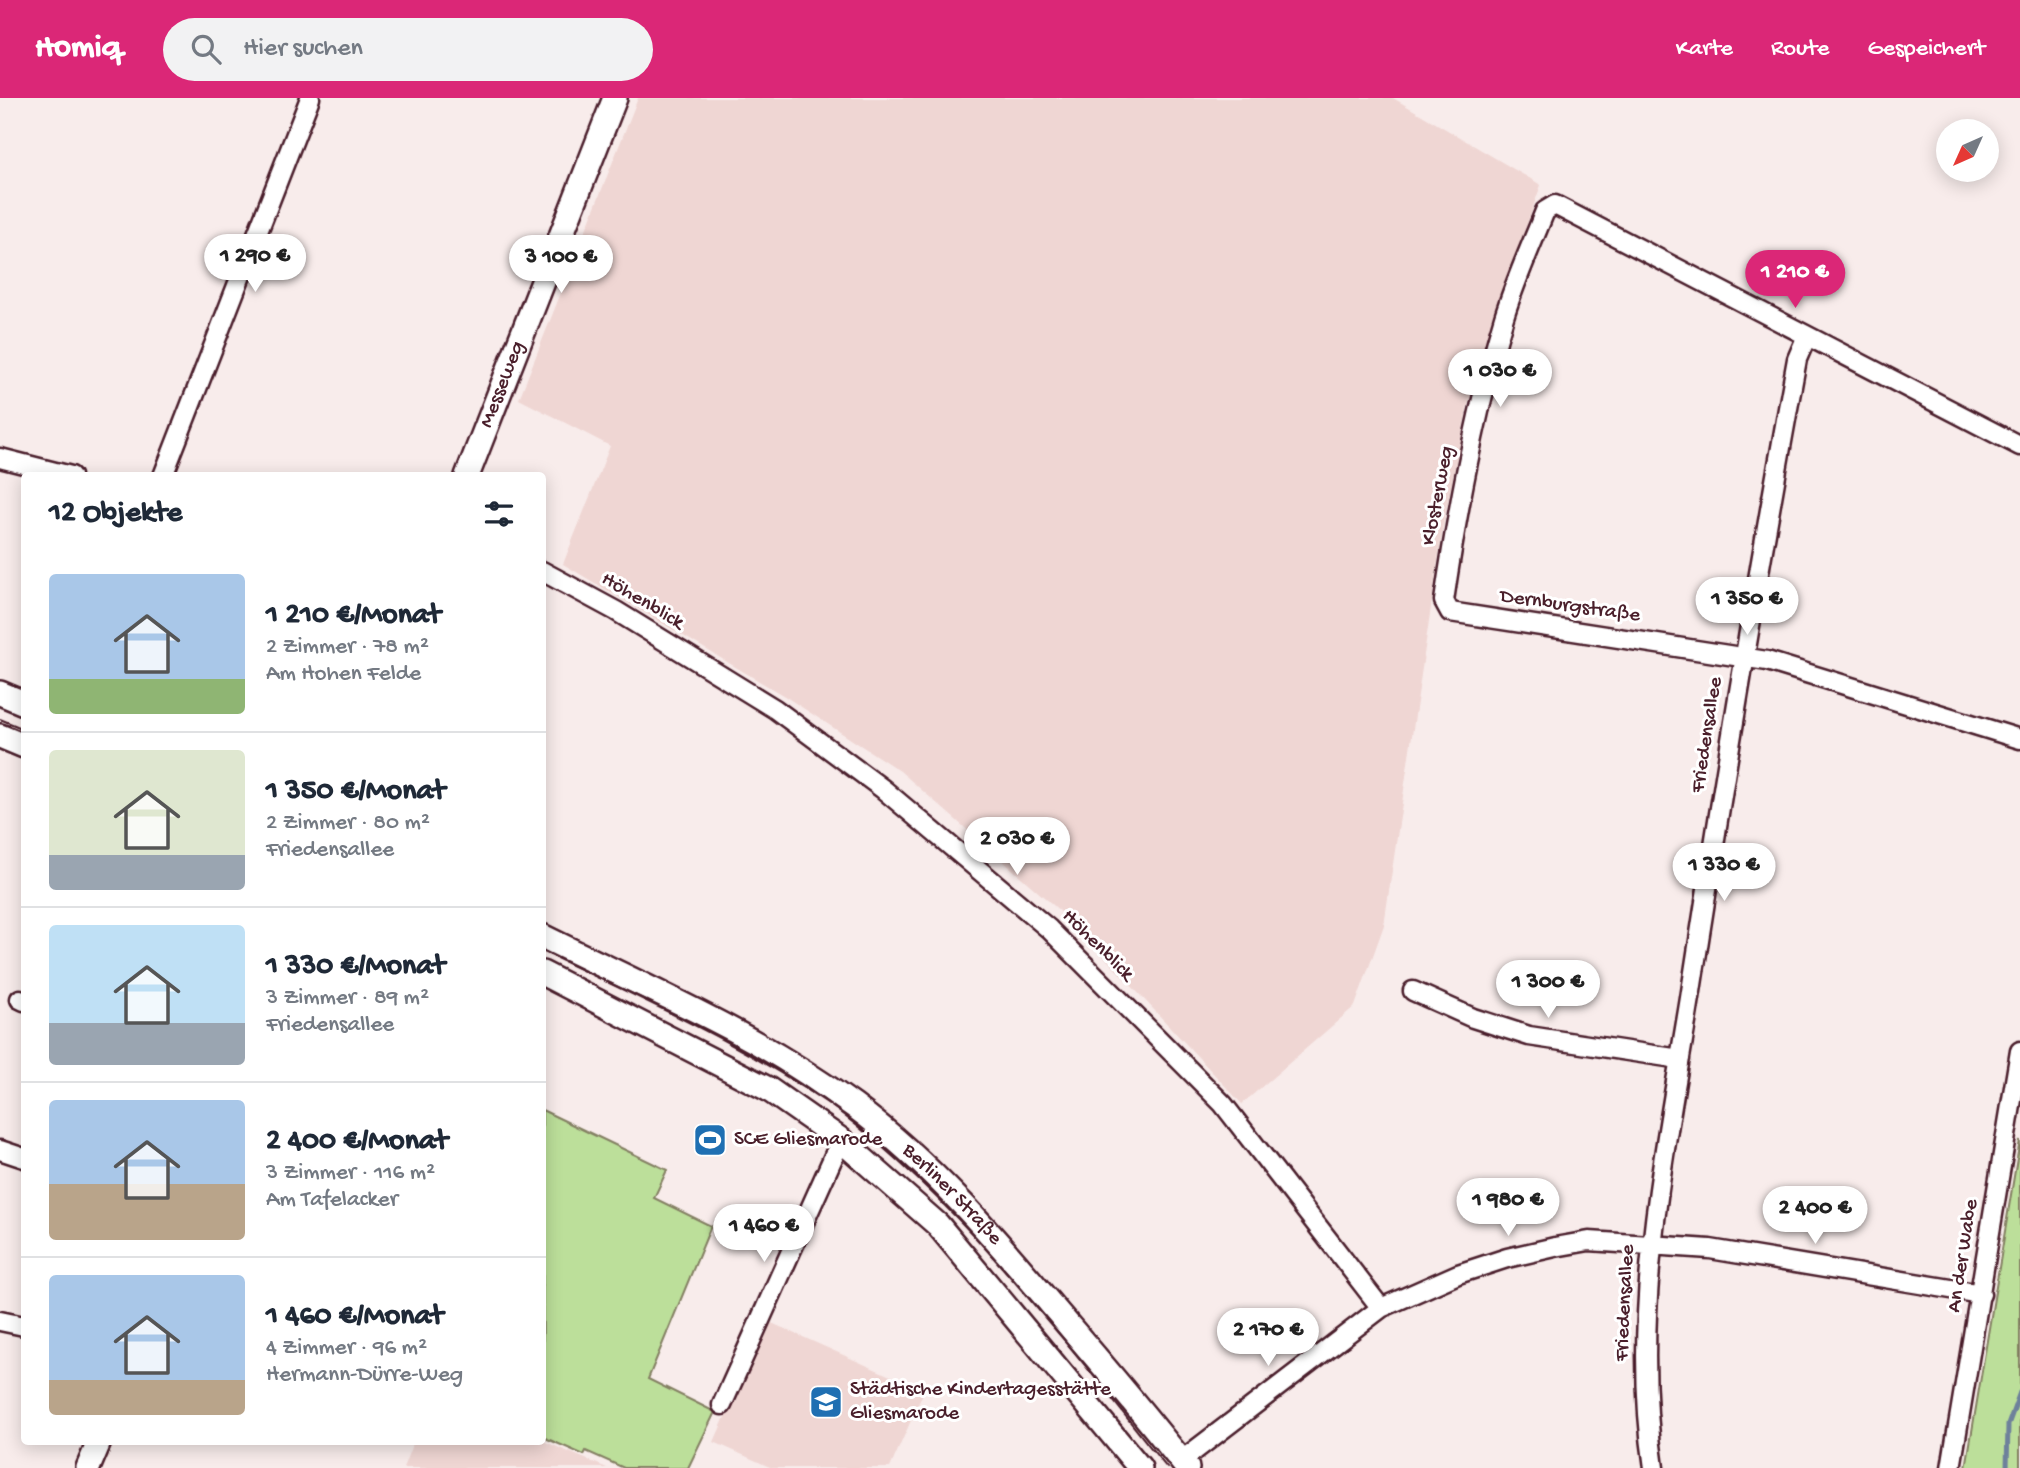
<!DOCTYPE html>
<html lang="de">
<meta charset="utf-8">
<style>
:root{--surface:#fff;--page:#f2f2f3;--text:#1f2937;--muted:#747a83;--line:#e0e1e3;--accent:#db2777}
body{margin:0;font-family:"Gochi Hand",sans-serif;background:var(--page);color:var(--text);height:100vh;display:flex;flex-direction:column;font-size:26px;white-space:nowrap}
*{box-sizing:border-box;margin:0}
p{font-size:23px;color:var(--muted)}
.icon{flex:none;width:38px;height:38px;fill:none;stroke:currentColor;stroke-width:2;stroke-linecap:round;stroke-linejoin:round}
.map{position:relative;flex:1;overflow:hidden}
.details{position:absolute;left:21px;top:374px;width:525px;height:973px;display:flex;flex-direction:column;background:var(--surface);border-radius:7px;box-shadow:0 4px 18px #0003}
.details>*{flex:none}
.needle{width:46px;rotate:225deg}
.buttons{position:absolute;left:1936px;top:21px;display:grid;gap:14px}
.buttons a{display:grid;place-items:center;width:63px;height:63px;border-radius:50%;background:var(--surface);box-shadow:0 4px 18px #0003;font-size:35px}
.price{position:absolute;translate:-50% -60px;padding:0 16px;border-radius:24px;background:#fff;color:#222;font-size:23px;line-height:46px;filter:drop-shadow(0 2px 4px #0008)}
.price::after{content:'';position:absolute;left:50%;top:42px;width:21px;height:16px;margin-left:-10px;background:inherit;clip-path:polygon(0 0,100% 0,50% 100%)}
.price.selected{background:var(--accent);color:#fff}
ul{padding:0;list-style:none}
li{display:flex;align-items:center;gap:21px;height:175px;padding:0 28px}
li+li{border-top:2px solid var(--line)}
li span{display:grid;place-items:center;flex:none;width:196px;height:140px;border-radius:7px;color:#555}
li>.icon{margin-inline-start:auto}
span .icon{width:84px;height:84px;fill:#fffc;stroke-width:1}
li b{font-size:30px}
h2{display:flex;justify-content:space-between;align-items:center;height:84px;padding:0 28px;font-size:30px}
header{display:flex;align-items:center;gap:42px;box-sizing:border-box;height:98px;padding:0 35px;background:var(--accent);color:#fff}
header strong{font-size:33px}
nav{display:flex;gap:38px;margin-inline-start:auto;font-size:24px}
.search{width:490px;height:63px;background:var(--page);display:flex;align-items:center;gap:18px;box-sizing:border-box;padding:0 24px;border-radius:38px;color:var(--muted);font-size:26px}
.map>svg:first-child{display:block}
</style>
<header>
<strong>Homiq</strong>
<div class="search"><svg class="icon" aria-label="search" viewBox="0 0 24 24"><circle cx="10" cy="10" r="6"/><path d="M15 15l6 6"/></svg>Hier suchen</div>
<nav><a>Karte</a><a>Route</a><a>Gespeichert</a></nav>
</header>
<div class="map">
<svg width="2020" height="1370" viewBox="0 0 2020 1370">
<rect width="100%" height="100%" fill="#f8eceb"/>
<filter id="ink" filterUnits="userSpaceOnUse"><feTurbulence type="fractalNoise" baseFrequency=".0143" numOctaves="2"/><feDisplacementMap in="SourceGraphic" scale="14" xChannelSelector="R" yChannelSelector="G"/><feConvolveMatrix kernelMatrix="1 2 1 2 8 2 1 2 1" color-interpolation-filters="sRGB"/></filter>
<g filter="url(#ink)">
<!-- built -->
<path fill="#efd6d3" d="M638 0H1393L1541 87 1494 218 1468 306 1443 428 1384 827 1355 908 1242 1006 1069 821 900 673 786 599 563 466 610 348 519 301Z
M767 1223 924 1293 890 1370H772L714 1344Z
M543 1343 607 1370H403L413 1344Z"/>
<!-- green -->
<path fill="#bcdf9a" stroke="#837f62" stroke-width="2" d="M542 1012 667 1072 654 1100 711 1128 648 1281 715 1314 688 1370H624L586 1353 584 1357 543 1339Z
M2020 1042V1370H1966Z"/>
<g fill="none" stroke-linecap="round" stroke-linejoin="round">
<!-- stream -->
<path stroke="#6e819b" stroke-width="5" d="M2007 1370 2008 1327 2020 1294"/>
<defs>
<path id="minor" d="M2020 348 1555 107 1545 113C1531 148 1515 183 1504 219 1476 312 1458 407 1444 503L1450 514 1767 563 2020 641
M0 360 71 378
M163 378 310 0
M542 473 616 513 775 611 883 691 1049 831 1223 1006 1381 1210
M1413 893 1473 920 1529 938 1680 961
M20 901 24 903
M0 1052 24 1060
M0 1223 24 1228
M722 1307 841 1042
M1181 1363 1381 1210 1458 1176 1507 1160 1555 1149 1589 1143 1710 1151 1981 1196
M1654 1370C1630 1213 1665 1055 1690 900 1723 686 1758 473 1797 261L1806 240
M1951 1370 2020 953"/>
<g id="major">
<path id="s1" d="M467 378 615 0"/>
<path d="M0 595 24 605"/>
<path d="M0 638 24 648"/>
<path id="s2" d="M542 838C649 891 757 937 854 1008 932 1066 996 1141 1058 1215 1102 1266 1145 1317 1187 1370"/>
<path d="M542 875 768 991 841 1042 938 1127 1140 1370"/>
<path d="M88 1370 99 1344"/>
</g>
</defs>
<!-- minor casing -->
<use href="#minor" stroke="#4a1f2b" stroke-width="23"/>
<!-- major casing -->
<use href="#major" stroke="#4a1f2b" stroke-width="28"/>
<!-- minor -->
<use href="#minor" stroke="#fff" stroke-width="18"/>
<!-- major -->
<use href="#major" stroke="#fff" stroke-width="23"/>
<!-- tram -->
<path stroke="#4a1f2b" stroke-width="2" d="M0 621 24 631
M542 853C643 902 752 945 841 1015 969 1114 1067 1245 1167 1370"/>
</g>
</g>
<!-- icons -->
<defs>
<symbol id="stadium-square" viewBox="-11 -11 22 22"><rect x="-9" y="-9" width="18" height="18" rx="4" fill="#1f6fb2" stroke="#fff"/><path d="M0-5a6.5 5 0 1 0 0 10a6.5 5 0 1 0 0-10ZM-3.5-1.8h7v3.6h-7Z" fill="#fff"/></symbol>
<symbol id="school-square" viewBox="-11 -11 22 22"><rect x="-9" y="-9" width="18" height="18" rx="4" fill="#1f6fb2" stroke="#fff"/><path d="M0-5L7-2L0 1L-7-2ZM-4 1L0 2.5L4 1V4Q0 6-4 4Z" fill="#fff"/></symbol>
</defs>
<g fill-rule="evenodd">
<use href="#stadium-square" x="691" y="1023" width="38" height="38"/>
<use href="#school-square" x="807" y="1285" width="38" height="38"/>
</g>
<g text-anchor="middle" dominant-baseline="central" stroke-width="6" stroke-linejoin="round" paint-order="stroke">
<!-- street labels -->
<g font-size="21" fill="#4a1f2b" stroke="#fff">
<text stroke="none"><textPath href="#s1" startOffset="98">Messeweg</textPath></text>
<text transform="translate(1439 398) rotate(-79)">Klosterweg</text>
<text transform="translate(642 504) rotate(31)">Höhenblick</text>
<text transform="translate(1570 509) rotate(8)">Dernburgstraße</text>
<text transform="translate(1708 637) rotate(-81)">Friedensallee</text>
<text transform="translate(1097 848) rotate(45)">Höhenblick</text>
<text stroke="none"><textPath href="#s2" startOffset="488">Berliner Straße</textPath></text>
<text transform="translate(1964 1158) rotate(-81)">An der Wabe</text>
<text transform="translate(1626 1205) rotate(-87)">Friedensallee</text>
</g>
<!-- poi labels -->
<g font-size="21" fill="#4a1f2b" stroke="#fff" text-anchor="start">
<text x="734" y="1042">SCE Gliesmarode</text>
<text x="850" y="1292">Städtische Kindertagesstätte<tspan x="850" dy="24">Gliesmarode</tspan></text>
</g>
</g>
</svg>
<div class="buttons">
<a><svg class="needle" viewBox="-14 -14 28 28"><path d="M0-13l5 13h-10z" fill="#e53935"/><path d="M0 13l5-13h-10z" fill="#747a83"/></svg></a>
</div>
<b class="price" style="left:255px;top:196px">1 290 €</b>
<b class="price" style="left:561px;top:197px">3 100 €</b>
<b class="price selected" style="left:1795px;top:212px">1 210 €</b>
<b class="price" style="left:1500px;top:311px">1 030 €</b>
<b class="price" style="left:1747px;top:539px">1 350 €</b>
<b class="price" style="left:1017px;top:779px">2 030 €</b>
<b class="price" style="left:1724px;top:805px">1 330 €</b>
<b class="price" style="left:1548px;top:922px">1 300 €</b>
<b class="price" style="left:1508px;top:1140px">1 980 €</b>
<b class="price" style="left:1815px;top:1148px">2 400 €</b>
<b class="price" style="left:764px;top:1166px">1 460 €</b>
<b class="price" style="left:1268px;top:1270px">2 170 €</b>
<section class="details">
<h2>12 Objekte<svg class="icon" aria-label="filters" viewBox="0 0 24 24"><path d="M4 7h16M4 17h16"/><circle cx="9" cy="7" r="2"/><circle cx="15" cy="17" r="2"/></svg></h2>
<ul>
<li><span style="background:linear-gradient(#a9c7e8 75%,#8fb573 0)"><svg class="icon" aria-label="home" viewBox="0 0 24 24"><path d="M3 11l9-7 9 7M6 9v11h12V9"/></svg></span><div><b>1 210 €/Monat</b><p>2 Zimmer · 78 m²</p><p>Am Hohen Felde</p></div></li>
<li><span style="background:linear-gradient(#dfe7d0 75%,#9aa5b1 0)"><svg class="icon" aria-label="home" viewBox="0 0 24 24"><path d="M3 11l9-7 9 7M6 9v11h12V9"/></svg></span><div><b>1 350 €/Monat</b><p>2 Zimmer · 80 m²</p><p>Friedensallee</p></div></li>
<li><span style="background:linear-gradient(#bfe0f5 70%,#9aa5b1 0)"><svg class="icon" aria-label="home" viewBox="0 0 24 24"><path d="M3 11l9-7 9 7M6 9v11h12V9"/></svg></span><div><b>1 330 €/Monat</b><p>3 Zimmer · 89 m²</p><p>Friedensallee</p></div></li>
<li><span style="background:linear-gradient(#a9c7e8 60%,#b9a48a 0)"><svg class="icon" aria-label="home" viewBox="0 0 24 24"><path d="M3 11l9-7 9 7M6 9v11h12V9"/></svg></span><div><b>2 400 €/Monat</b><p>3 Zimmer · 116 m²</p><p>Am Tafelacker</p></div></li>
<li><span style="background:linear-gradient(#a9c7e8 75%,#b9a48a 0)"><svg class="icon" aria-label="home" viewBox="0 0 24 24"><path d="M3 11l9-7 9 7M6 9v11h12V9"/></svg></span><div><b>1 460 €/Monat</b><p>4 Zimmer · 96 m²</p><p>Hermann-Dürre-Weg</p></div></li>
</ul>
</section>
</div>
